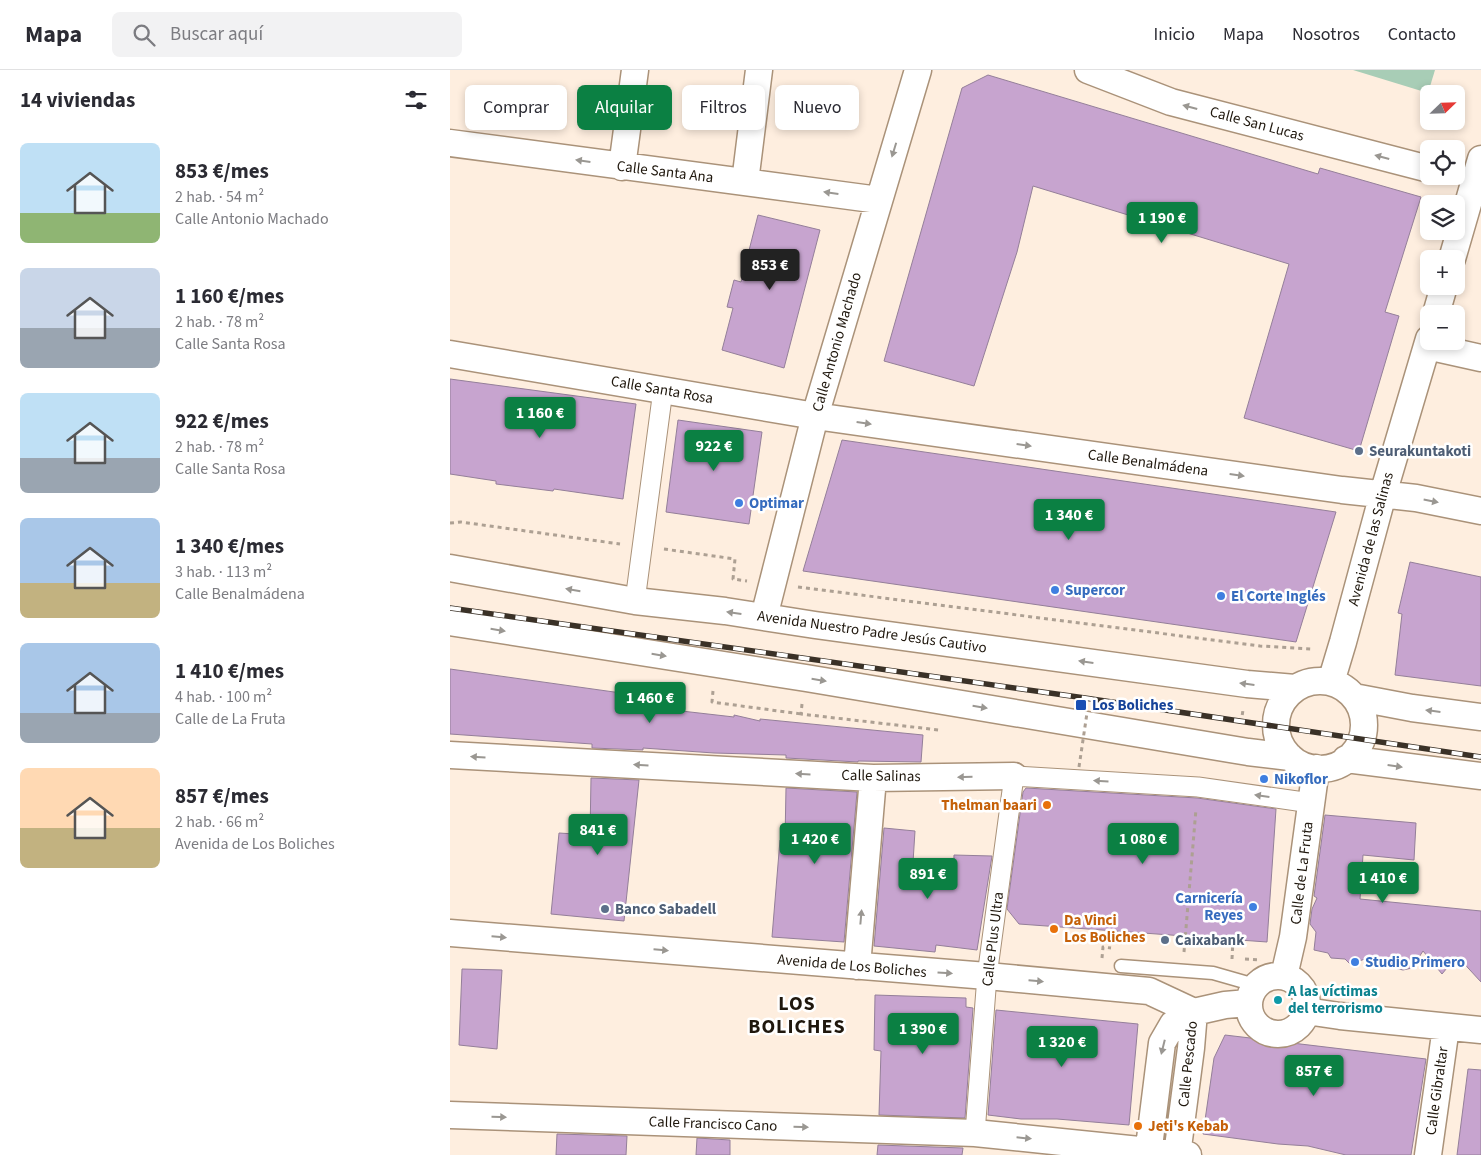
<!DOCTYPE html>
<html lang="es">
<meta charset="utf-8">
<style>
:root{--surface:#fff;--page:#f2f2f3;--text:#2b2b33;--muted:#7c7c81;--line:#e1e1e2;--accent:#0b8043}
body{margin:0;font-family:"Source Sans 3",sans-serif;background:var(--page);color:var(--text);height:100vh;display:flex;flex-direction:column;font-size:19px;white-space:nowrap}
*{box-sizing:border-box;margin:0}
p{font-size:16px;color:var(--muted)}
.icon{flex:none;width:28px;height:28px;fill:none;stroke:currentColor;stroke-width:2;stroke-linecap:round;stroke-linejoin:round}
.map{position:relative;flex:1;overflow:hidden}
.panel{display:flex;flex-direction:column;background:var(--surface);width:450px}
.panel>*{flex:none}
.banner{position:absolute;left:15px;top:15px;width:475px;height:45px;display:flex;gap:10px}
.needle{width:32px;rotate:67deg}
.tools{position:absolute;left:970px;top:15px;display:grid;gap:10px}
.tools a{display:grid;place-items:center;width:45px;height:45px;border-radius:8px;background:var(--surface);box-shadow:0 2px 8px #0003;font-size:25px}
.price{position:absolute;translate:-50% -42px;padding:0 11px;border-radius:5px;background:var(--accent);color:#fff;font-size:16px;line-height:32px;filter:drop-shadow(0 1px 2px #0008)}
.price::after{content:'';position:absolute;left:50%;top:30px;width:15px;height:11px;margin-left:-8px;background:inherit;clip-path:polygon(0 0,100% 0,50% 100%)}
.price.on{background:#222;color:#fff}
ul{padding:0;list-style:none}
li{display:flex;align-items:center;gap:15px;height:125px;padding:0 20px}
li span{display:grid;place-items:center;flex:none;width:140px;height:100px;border-radius:8px;color:#555}
li>.icon{margin-inline-start:auto}
span .icon{width:60px;height:60px;fill:#fffc;stroke-width:1}
li b{font-size:21px}
h2{display:flex;justify-content:space-between;align-items:center;height:60px;padding:0 20px;font-size:21px}
.pill{padding:0 18px;border-radius:8px;background:var(--surface);box-shadow:0 2px 8px #0003;font-size:18px;line-height:45px}
.pill.on{background:var(--accent);color:#fff}
header{display:flex;align-items:center;gap:30px;box-sizing:border-box;height:70px;padding:0 25px;background:var(--surface);border-bottom:1px solid var(--line)}
header strong{font-size:24px}
nav{display:flex;gap:28px;margin-inline-start:auto;font-size:18px}
.search{width:350px;height:45px;background:var(--page);display:flex;align-items:center;gap:12px;box-sizing:border-box;padding:0 18px;border-radius:8px;color:var(--muted);font-size:19px}
main{display:flex;flex:1;min-height:0}
.map>svg:first-child{display:block}
</style>
<header>
<strong>Mapa</strong>
<div class="search"><svg class="icon" aria-label="search" viewBox="0 0 24 24"><circle cx="10" cy="10" r="6"/><path d="M15 15l6 6"/></svg>Buscar aquí</div>
<nav><a>Inicio</a><a>Mapa</a><a>Nosotros</a><a>Contacto</a></nav>
</header>
<main>
<section class="panel">
<h2>14 viviendas<svg class="icon" aria-label="filters" viewBox="0 0 24 24"><path d="M4 7h16M4 17h16"/><circle cx="9" cy="7" r="2"/><circle cx="15" cy="17" r="2"/></svg></h2>
<ul>
<li><span style="background:linear-gradient(#bfe0f5 70%,#8fb573 0)"><svg class="icon" aria-label="home" viewBox="0 0 24 24"><path d="M3 11l9-7 9 7M6 9v11h12V9"/></svg></span><div><b>853 €/mes</b><p>2 hab. · 54 m²</p><p>Calle Antonio Machado</p></div></li>
<li><span style="background:linear-gradient(#c9d6e8 60%,#9aa5b1 0)"><svg class="icon" aria-label="home" viewBox="0 0 24 24"><path d="M3 11l9-7 9 7M6 9v11h12V9"/></svg></span><div><b>1 160 €/mes</b><p>2 hab. · 78 m²</p><p>Calle Santa Rosa</p></div></li>
<li><span style="background:linear-gradient(#bfe0f5 65%,#9aa5b1 0)"><svg class="icon" aria-label="home" viewBox="0 0 24 24"><path d="M3 11l9-7 9 7M6 9v11h12V9"/></svg></span><div><b>922 €/mes</b><p>2 hab. · 78 m²</p><p>Calle Santa Rosa</p></div></li>
<li><span style="background:linear-gradient(#a9c7e8 65%,#c2b280 0)"><svg class="icon" aria-label="home" viewBox="0 0 24 24"><path d="M3 11l9-7 9 7M6 9v11h12V9"/></svg></span><div><b>1 340 €/mes</b><p>3 hab. · 113 m²</p><p>Calle Benalmádena</p></div></li>
<li><span style="background:linear-gradient(#a9c7e8 70%,#9aa5b1 0)"><svg class="icon" aria-label="home" viewBox="0 0 24 24"><path d="M3 11l9-7 9 7M6 9v11h12V9"/></svg></span><div><b>1 410 €/mes</b><p>4 hab. · 100 m²</p><p>Calle de La Fruta</p></div></li>
<li><span style="background:linear-gradient(#ffd9b3 60%,#c2b280 0)"><svg class="icon" aria-label="home" viewBox="0 0 24 24"><path d="M3 11l9-7 9 7M6 9v11h12V9"/></svg></span><div><b>857 €/mes</b><p>2 hab. · 66 m²</p><p>Avenida de Los Boliches</p></div></li>
</ul>
</section>
<div class="map">
<svg width="1031" height="1085" viewBox="0 0 1031 1085">
<rect width="100%" height="100%" fill="#feeedf"/>
<!-- green -->
<path fill="#a8cdb6" d="M903 0H985L978 23Z"/>
<!-- building -->
<path fill="#c7a4cf" stroke="#947f99" d="M538 5 868 104 870 98 971 127 935 242 949 246 909 381 794 348 839 194 583 116 567 182 524 316 434 291 512 18Z
M308 145 370 160 334 298 272 280 283 238 277 237 284 210 291 212Z
M0 309 186 334 173 429 104 419 103 421 46 414V411L0 404Z
M228 350 312 362 299 454 216 442Z
M392 370 886 442 846 572 353 501Z
M960 492 1031 507V616L945 605 952 544 948 543Z
M0 599 214 629V639L284 647V645L310 651V649L473 665 471 692 408 691V692L336 688V685L264 683 193 678V680L142 678V674L0 664Z
M141 708 189 710 174 851 101 844 109 763 140 765Z
M336 718 407 722 394 872 322 867 330 770H335Z
M576 718 747 728 826 739 817 872 569 854 557 839 573 722Z
M875 745 966 753 964 790 913 785 910 829 1031 841V912L1007 886 992 904 973 881 962 898 953 900 928 894 924 886 900 894 895 889 881 888 878 883 864 880 866 862 860 854 862 839 867 828 864 826Z
M434 758 465 761 462 808 503 815 504 785 542 786 527 880 486 875 485 882 424 876Z
M12 899 52 900 47 979 9 975Z
M425 925 516 928V937L523 938 515 1048 429 1045 431 981 424 980Z
M546 940 688 954 679 1055 607 1049H571L538 1045Z
M775 965 976 989 961 1085H896L858 1076 828 1074 753 1064 764 988Z
M1018 999 1031 1000V1085H1007Z
M107 1064 177 1066 176 1085H106Z
M247 1068 280 1070V1085H246Z
M428 1075 513 1078 512 1085H427Z"/>
<g fill="none" stroke-linecap="round" stroke-linejoin="round">
<defs>
<path id="service" d="M671 896 763 903 805 915"/>
<path id="pedestrian" d="M185 531 213 320
M525 1063 537 906 564 706 748 717 861 733"/>
<path id="minor" d="M638 0 721 32 979 99
M0 73 429 130
M172 97 185 0
M295 112 309 0
M1002 189 1031 89
M986 244 994 216
M977 276 1031 288
M0 284 365 346 892 420 966 428 1031 441
M0 498 185 531 275 541 365 555 797 614 845 618
M314 547 365 346 468 0
M0 552 356 608 798 682 840 687
M826 655a44 44 0 1 1 88 0a44 44 0 1 1-88 0Z
M881 612 893 572 933 424 979 269
M904 627 962 638 1031 647
M0 685 423 708 564 706
M896 689 1031 706
M0 863 537 906 699 921 744 942 775 935 798 933
M407 896 423 708
M799 935a29 29 0 1 1 58 0a29 29 0 1 1-58 0Z
M834 906 843 867 866 698
M856 941 890 946 1031 960
M0 1045 525 1063 738 1085
M698 1085 712 973 723 954 744 942
M727 1085 741 978 744 942
M978 1085 996 957"/>
</defs>
<!-- service casing -->
<use href="#service" stroke="#aa9279" stroke-width="15"/>
<!-- pedestrian casing -->
<use href="#pedestrian" stroke="#aa9279" stroke-width="21"/>
<!-- minor casing -->
<use href="#minor" stroke="#aa9279" stroke-width="29"/>
<!-- path -->
<path stroke="#ada093" stroke-width="3" stroke-dasharray="4 4" stroke-linecap="butt" d="M0 453 11 452 170 474
M214 479 285 489 283 509 297 511
M348 517 810 576 862 579
M263 621 262 632 351 644
M352 634 351 644 489 660
M791 653 793 640
M734 882 746 739
M652 888 653 877 661 878
M782 889 783 870
M795 889 811 890"/>
<!-- service -->
<use href="#service" stroke="#fff" stroke-width="12"/>
<!-- pedestrian -->
<use href="#pedestrian" stroke="#fff" stroke-width="19"/>
<!-- minor -->
<use href="#minor" stroke="#fff" stroke-width="26"/>
<defs>
<path id="rail" d="M0 538 635 628 1031 687"/>
</defs>
<!-- rail casing -->
<use href="#rail" stroke="#3a3127" stroke-width="5.5"/>
<!-- rail -->
<use href="#rail" stroke="#fff" stroke-width="4" stroke-dasharray="11" stroke-linecap="butt"/>
<!-- path-bridge -->
<path stroke="#ada093" stroke-width="3" stroke-dasharray="4 4" stroke-linecap="butt" d="M629 697 637 643"/>
</g>
<!-- one-way arrows -->
<defs><path id="oneway-solid" d="M-6-.8H1V-3.2L6.5 0L1 3.2V.8H-6Z" transform="scale(1.25)"/></defs>
<g fill="#9a9792">
<use href="#oneway-solid" transform="translate(740 37) rotate(-165)"/>
<use href="#oneway-solid" transform="translate(444 80) rotate(107)"/>
<use href="#oneway-solid" transform="translate(932 87) rotate(-165)"/>
<use href="#oneway-solid" transform="translate(133 91) rotate(-172)"/>
<use href="#oneway-solid" transform="translate(381 123) rotate(-172)"/>
<use href="#oneway-solid" transform="translate(414 353) rotate(8)"/>
<use href="#oneway-solid" transform="translate(574 375) rotate(8)"/>
<use href="#oneway-solid" transform="translate(787 405) rotate(8)"/>
<use href="#oneway-solid" transform="translate(981 431) rotate(11)"/>
<use href="#oneway-solid" transform="translate(123 520) rotate(-170)"/>
<use href="#oneway-solid" transform="translate(284 543) rotate(-172)"/>
<use href="#oneway-solid" transform="translate(48 560) rotate(9)"/>
<use href="#oneway-solid" transform="translate(209 585) rotate(9)"/>
<use href="#oneway-solid" transform="translate(636 592) rotate(-172)"/>
<use href="#oneway-solid" transform="translate(369 610) rotate(9)"/>
<use href="#oneway-solid" transform="translate(797 614) rotate(-173)"/>
<use href="#oneway-solid" transform="translate(530 637) rotate(9)"/>
<use href="#oneway-solid" transform="translate(983 641) rotate(-173)"/>
<use href="#oneway-solid" transform="translate(28 687) rotate(-177)"/>
<use href="#oneway-solid" transform="translate(191 695) rotate(-177)"/>
<use href="#oneway-solid" transform="translate(945 696) rotate(8)"/>
<use href="#oneway-solid" transform="translate(353 704) rotate(-177)"/>
<use href="#oneway-solid" transform="translate(515 707) rotate(179)"/>
<use href="#oneway-solid" transform="translate(651 711) rotate(-177)"/>
<use href="#oneway-solid" transform="translate(812 726) rotate(-172)"/>
<use href="#oneway-solid" transform="translate(411 847) rotate(-85)"/>
<use href="#oneway-solid" transform="translate(49 867) rotate(5)"/>
<use href="#oneway-solid" transform="translate(211 880) rotate(5)"/>
<use href="#oneway-solid" transform="translate(495 903) rotate(4)"/>
<use href="#oneway-solid" transform="translate(586 911) rotate(5)"/>
<use href="#oneway-solid" transform="translate(713 977) rotate(104)"/>
<use href="#oneway-solid" transform="translate(49 1047) rotate(2)"/>
<use href="#oneway-solid" transform="translate(351 1057) rotate(2)"/>
<use href="#oneway-solid" transform="translate(574 1068) rotate(6)"/>
</g>
<!-- markers -->
<g fill="#5c6f8a" stroke="#fff" stroke-width="2">
<circle cx="909" cy="381" r="5"/>
<circle cx="155" cy="839" r="5"/>
<circle cx="715" cy="870" r="5"/>
</g>
<g fill="#3f7fe0" stroke="#fff" stroke-width="2">
<circle cx="289" cy="433" r="5"/>
<circle cx="605" cy="520" r="5"/>
<circle cx="771" cy="526" r="5"/>
<circle cx="814" cy="709" r="5"/>
<circle cx="803" cy="837" r="5"/>
<circle cx="905" cy="892" r="5"/>
</g>
<rect fill="#1a4fb4" stroke="#fff" stroke-width="2" x="625" y="629" width="12" height="12" rx="2.5"/>
<g fill="#e8710a" stroke="#fff" stroke-width="2">
<circle cx="597" cy="735" r="5"/>
<circle cx="604" cy="859" r="5"/>
<circle cx="688" cy="1056" r="5"/>
</g>
<circle fill="#0f9aa8" stroke="#fff" stroke-width="2" cx="828" cy="930" r="5"/>
<g text-anchor="middle" dominant-baseline="central" stroke-width="5" stroke-linejoin="round" paint-order="stroke">
<!-- street labels -->
<g font-size="15" fill="#1f170d" stroke="#fff">
<text transform="translate(807 54) rotate(15)">Calle San Lucas</text>
<text transform="translate(215 102) rotate(7)">Calle Santa Ana</text>
<text transform="translate(387 272) rotate(-74)">Calle Antonio Machado</text>
<text transform="translate(212 320) rotate(10)">Calle Santa Rosa</text>
<text transform="translate(698 393) rotate(8)">Calle Benalmádena</text>
<text transform="translate(921 469) rotate(-75)">Avenida de las Salinas</text>
<text transform="translate(422 562) rotate(8)">Avenida Nuestro Padre Jesús Cautivo</text>
<text transform="translate(431 706) rotate(1)">Calle Salinas</text>
<text transform="translate(852 803) rotate(-83)">Calle de La Fruta</text>
<text transform="translate(543 869) rotate(-83)">Calle Plus Ultra</text>
<text transform="translate(402 896) rotate(5)">Avenida de Los Boliches</text>
<text transform="translate(738 994) rotate(-84)">Calle Pescado</text>
<text transform="translate(987 1021) rotate(-82)">Calle Gibraltar</text>
<text transform="translate(263 1054) rotate(2)">Calle Francisco Cano</text>
</g>
<!-- service labels -->
<g font-size="15" font-weight="bold" fill="#4e5e75" stroke="#fff" text-anchor="start">
<text x="919" y="381">Seurakuntakoti</text>
<text x="165" y="839">Banco Sabadell</text>
<text x="725" y="870">Caixabank</text>
</g>
<!-- shop labels -->
<g font-size="15" font-weight="bold" fill="#366cbe" stroke="#fff" text-anchor="start">
<text x="299" y="433">Optimar</text>
<text x="615" y="520">Supercor</text>
<text x="781" y="526">El Corte Inglés</text>
<text x="824" y="709">Nikoflor</text>
<text x="793" y="828" text-anchor="end">Carnicería<tspan x="793" dy="17">Reyes</tspan></text>
<text x="915" y="892">Studio Primero</text>
</g>
<!-- transit labels -->
<g font-size="15" font-weight="bold" fill="#164399" stroke="#fff" text-anchor="start">
<text x="642" y="635">Los Boliches</text>
</g>
<!-- food labels -->
<g font-size="15" font-weight="bold" fill="#c56008" stroke="#fff" text-anchor="start">
<text x="587" y="735" text-anchor="end">Thelman baari</text>
<text x="614" y="850">Da Vinci<tspan x="614" dy="17">Los Boliches</tspan></text>
<text x="698" y="1056">Jeti's Kebab</text>
</g>
<!-- culture labels -->
<g font-size="15" font-weight="bold" fill="#0d838f" stroke="#fff" text-anchor="start">
<text x="838" y="921">A las víctimas<tspan x="838" dy="17">del terrorismo</tspan></text>
</g>
<!-- district labels -->
<g font-size="20" font-weight="bold" letter-spacing="1" fill="#1f170d" stroke="#fff">
<text x="347" y="934">LOS<tspan x="347" dy="23">BOLICHES</tspan></text>
</g>
</g>
</svg>
<div class="tools">
<a><svg class="needle" viewBox="-14 -14 28 28"><path d="M0-13l5 13h-10z" fill="#e53935"/><path d="M0 13l5-13h-10z" fill="#7c7c81"/></svg></a>
<a><svg class="icon" aria-label="locate" viewBox="0 0 24 24"><circle cx="12" cy="12" r="6"/><path d="M12 2v4M12 18v4M2 12h4M18 12h4"/></svg></a>
<a><svg class="icon" aria-label="layers" viewBox="0 0 24 24"><path d="M12 4l9 5-9 5-9-5zM3 14l9 5 9-5"/></svg></a>
<a>+</a>
<a>−</a>
</div>
<b class="price" style="left:712px;top:174px">1 190 €</b>
<b class="price on" style="left:320px;top:221px">853 €</b>
<b class="price" style="left:90px;top:369px">1 160 €</b>
<b class="price" style="left:264px;top:402px">922 €</b>
<b class="price" style="left:619px;top:471px">1 340 €</b>
<b class="price" style="left:200px;top:654px">1 460 €</b>
<b class="price" style="left:148px;top:786px">841 €</b>
<b class="price" style="left:365px;top:795px">1 420 €</b>
<b class="price" style="left:693px;top:795px">1 080 €</b>
<b class="price" style="left:478px;top:830px">891 €</b>
<b class="price" style="left:933px;top:834px">1 410 €</b>
<b class="price" style="left:473px;top:985px">1 390 €</b>
<b class="price" style="left:612px;top:998px">1 320 €</b>
<b class="price" style="left:864px;top:1027px">857 €</b>
<div class="banner">
<a class="pill">Comprar</a>
<a class="pill on">Alquilar</a>
<a class="pill">Filtros</a>
<a class="pill">Nuevo</a>
</div>
</div>
</main>
